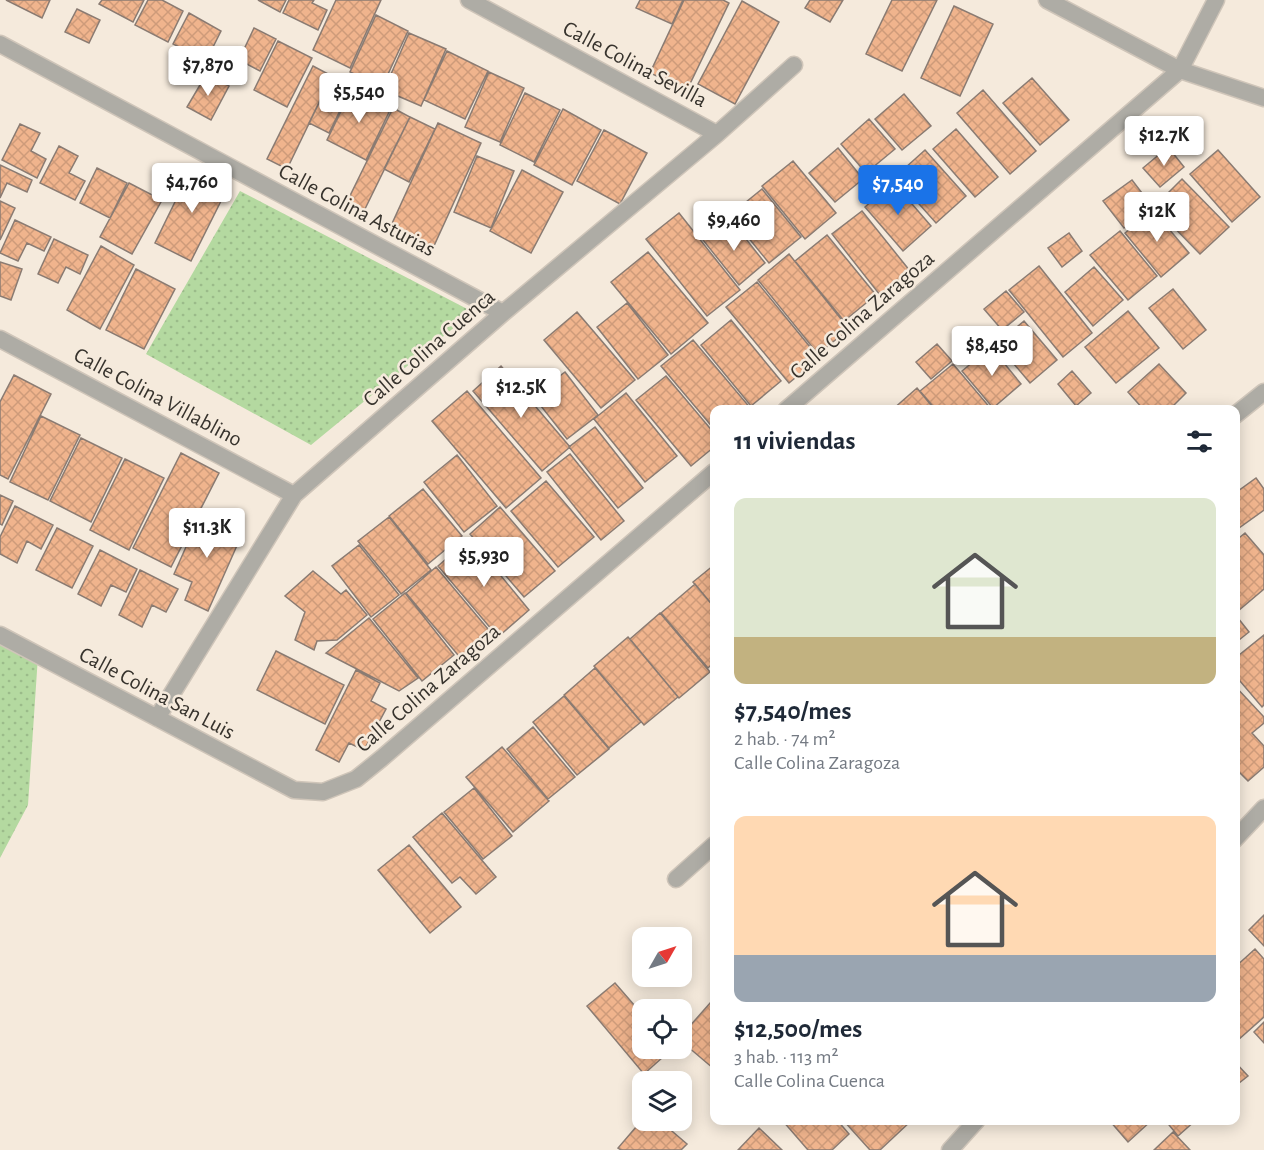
<!DOCTYPE html>
<html lang="es">
<meta charset="utf-8">
<style>
:root{--surface:#fff;--page:#f6f6f7;--text:#1f2937;--muted:#747a83;--accent:#1a73e8}
body{margin:0;font-family:"Alegreya Sans",sans-serif;background:var(--page);color:var(--text);height:100vh;display:flex;flex-direction:column;font-size:22px;white-space:nowrap}
*{box-sizing:border-box;margin:0}
p{font-size:20px;color:var(--muted)}
.icon{flex:none;width:33px;height:33px;fill:none;stroke:currentColor;stroke-width:2;stroke-linecap:round;stroke-linejoin:round}
.map{position:relative;flex:1;overflow:hidden}
.details{position:absolute;left:710px;top:405px;width:530px;height:720px;display:flex;flex-direction:column;background:var(--surface);border-radius:12px;box-shadow:0 3px 15px #0003}
.details>*{flex:none}
.needle{width:39px;rotate:51deg}
.fabs{position:absolute;left:632px;top:927px;display:grid;gap:12px}
.fabs a{display:grid;place-items:center;width:60px;height:60px;border-radius:12px;background:var(--surface);box-shadow:0 3px 15px #0003;font-size:30px}
.price{position:absolute;translate:-50% -51px;padding:0 14px;border-radius:6px;background:#fff;color:#222;font-size:20px;line-height:39px;filter:drop-shadow(0 2px 3px #0008)}
.price::after{content:'';position:absolute;left:50%;top:36px;width:18px;height:14px;margin-left:-9px;background:inherit;clip-path:polygon(0 0,100% 0,50% 100%)}
.price.selected{background:var(--accent);color:#fff}
ul{padding:0;list-style:none}
li{display:grid;align-content:center;gap:12px;height:318px;padding:0 24px}
li span{display:grid;place-items:center;height:186px;border-radius:12px;color:#555}
li>.icon{margin-inline-start:auto}
span .icon{width:108px;height:108px;fill:#fffc;stroke-width:1}
li b{font-size:26px}
h2{display:flex;justify-content:space-between;align-items:center;height:72px;padding:0 24px;font-size:26px}
.map>svg:first-child{display:block}
</style>
<div class="map">
<svg width="1264" height="1150" viewBox="0 0 1264 1150">
<defs>
<pattern id="park-dots" width="8" height="8" patternUnits="userSpaceOnUse" patternTransform="scale(1.5)"><rect width="8" height="8" fill="#b4d9a0"/><path d="M2 2h.1M6 6h.1" fill="none" stroke="#9bbb8a" stroke-width="1.8" stroke-linecap="round"/></pattern>
<pattern id="building-cross-hatch" width="8" height="8" patternUnits="userSpaceOnUse" patternTransform="scale(1.5)"><rect width="8" height="8" fill="#f0b48d"/><path d="M0 0l8 8M0 8l8-8" fill="none" stroke="#ce9b7a"/></pattern>
</defs>
<rect width="100%" height="100%" fill="#f5eadc"/>
<!-- park -->
<path fill="url(#park-dots)" d="M240 191 473 312 311 445 146 354Z
M0 635 38 656 28 805 0 858Z"/>
<!-- building -->
<path fill="url(#building-cross-hatch)" stroke="#8a7b72" stroke-width="1.5" d="M6 0H50L42 18Z
M102 0H144L133 22 99 4Z
M148 0H162L183 11 168 42 135 25Z
M258 0H286L280 12Z
M289 0H314L312 3 327 10 318 30 283 13Z
M336 0H381L350 68 313 50Z
M640 0H683L672 24 636 8Z
M684 0H723L729 3 687 90 650 73Z
M810 0H843L830 22 805 8Z
M892 0H937L902 71 866 54Z
M742 1 779 22 735 104 698 84Z
M954 6 993 24 960 96 921 78Z
M77 9 100 20 89 43 65 32Z
M189 13 221 31 206 61 173 44Z
M376 15 408 31 382 87 350 72Z
M254 28 276 39 260 71 239 60Z
M409 33 446 49 421 106 384 90Z
M278 41 312 58 287 107 254 90Z
M447 51 488 71 465 119 424 100Z
M313 66 332 76 287 169 267 159Z
M489 72 524 88 500 142 465 127Z
M207 73 229 86 211 120 187 107Z
M332 76 352 86 329 133 309 123Z
M1032 78 1069 120 1040 145 1003 103Z
M352 89 391 108 366 160 327 140Z
M983 90 1036 151 1010 174 957 113Z
M525 93 560 110 534 162 500 145Z
M904 94 931 126 902 150 875 119Z
M393 108 410 117 362 215 345 206Z
M563 109 601 130 572 185 534 165Z
M410 117 435 129 409 182 384 169Z
M869 119 895 149 866 173 841 144Z
M438 123 481 143 433 248 390 228Z
M20 124 40 133 31 151 46 159 37 178 2 160Z
M956 129 998 177 975 197 933 149Z
M604 130 647 153 620 204 577 181Z
M59 146 78 156 69 173 85 181 75 200 40 183Z
M1168 147 1184 167 1160 187 1143 168Z
M838 148 863 179 835 202 809 173Z
M925 150 966 196 936 223 895 177Z
M1218 150 1260 197 1232 222 1190 174Z
M477 156 514 171 491 228 454 212Z
M793 161 836 213 805 239 762 186Z
M0 165 32 180 27 192 7 183 0 198Z
M192 167 229 185 191 261 155 243Z
M97 168 127 183 110 218 80 203Z
M522 170 563 192 531 253 490 231Z
M1182 179 1229 227 1200 254 1154 207Z
M1132 180 1152 206 1124 228 1103 201Z
M893 182 931 226 903 251 865 207Z
M129 183 162 200 132 254 100 237Z
M762 189 801 237 769 263 730 215Z
M0 201 15 208 0 240Z
M1153 210 1189 253 1161 277 1125 233Z
M862 211 910 271 880 295 832 234Z
M679 213 740 290 707 316 646 239Z
M730 219 765 263 739 285 703 240Z
M15 220 51 237 44 251 27 243 18 261 0 253Z
M1120 231 1157 276 1128 300 1090 255Z
M1069 233 1082 251 1062 267 1048 248Z
M827 235 876 295 844 321 795 261Z
M54 239 88 255 80 274 66 267 58 283 38 274Z
M101 246 134 265 100 329 67 310Z
M648 252 708 323 671 354 611 282Z
M789 254 849 329 818 354 758 280Z
M0 262 22 269 11 300 0 296Z
M1039 266 1092 333 1063 357 1009 290Z
M1094 267 1123 300 1093 326 1065 292Z
M136 269 175 289 144 349 106 330Z
M757 282 819 358 789 383 726 307Z
M1173 289 1206 330 1183 349 1149 308Z
M1006 291 1024 312 1002 330 984 309Z
M627 303 668 355 638 379 597 327Z
M1128 311 1159 348 1116 383 1085 347Z
M577 312 635 380 601 408 544 340Z
M731 320 781 381 751 406 701 345Z
M1024 321 1057 360 1030 383 997 344Z
M693 340 752 410H714V429L661 366Z
M937 344 952 361 931 379 916 362Z
M991 347 1021 384 993 408 962 371Z
M953 364 992 410H936L920 391Z
M1159 364 1186 393 1169 410H1144L1128 392Z
M501 366 570 447 542 471 473 391Z
M1072 371 1091 393 1076 406 1058 384Z
M565 372 598 415 567 439 533 396Z
M14 375 51 394 8 479 0 475V402Z
M666 376 714 433V447L691 466 636 400Z
M917 388 935 410H892Z
M467 391 541 478 506 508 432 421Z
M626 393 677 456 645 482 594 419Z
M41 416 80 435 48 500 10 482Z
M595 427 643 488 618 508 569 447Z
M81 438 122 458 91 522 50 501Z
M181 453 219 473 171 567 133 548Z
M570 454 624 521 601 540 547 472Z
M457 455 497 506 464 532 424 482Z
M125 459 164 478 129 550 90 530Z
M1256 478 1264 489V510L1239 528 1234 522V494Z
M546 481 594 537 558 567 511 511Z
M423 489 462 536 428 564 389 516Z
M0 495 13 501 2 525 0 524Z
M15 506 53 525 41 549 27 541 17 563 0 554V537Z
M500 507 555 571 524 597 470 534Z
M201 513 243 532 208 611 185 600 192 582 174 574Z
M389 517 431 570 401 594 358 541Z
M57 528 93 546 72 588 36 570Z
M1245 533 1264 555V589L1238 611 1234 607V542Z
M470 538 529 610 498 637 438 566Z
M359 545 399 595 371 617 332 566Z
M100 550 137 569 126 592 111 585 101 606 78 594Z
M714 565V607L693 582Z
M436 567 493 635 463 661 406 593Z
M140 570 178 589 166 612 152 605 142 627 119 615Z
M313 571 341 594 346 590 367 615 337 640 317 641 314 650 295 640 305 612 285 596Z
M695 584 714 607V662L708 668 661 613Z
M405 593 454 655 422 681 373 619Z
M660 613 710 672 679 698 630 639Z
M1234 613 1249 632 1234 644Z
M369 618 418 678 399 691 326 653Z
M1264 635V705L1262 707 1234 674V659Z
M628 637 678 697 644 725 594 666Z
M276 651 344 685 325 724 257 690Z
M595 668 641 722 609 748 564 695Z
M356 670 380 683 371 701 386 709 364 750 349 743 339 762 316 750Z
M1234 685 1264 717V723L1252 733 1264 746V767L1248 781 1234 767Z
M564 696 609 749 577 775 533 722Z
M533 727 575 777 548 799 507 749Z
M502 747 549 801 513 832 466 777Z
M474 788 512 836 483 859 444 812Z
M442 813 496 877 476 894 460 877 452 883 413 837Z
M409 845 461 907 430 933 378 870Z
M1264 915V946L1249 930Z
M1255 949 1264 959V1017L1238 1040 1234 1037V968Z
M615 983 642 1014V1048L672 1049 644 1074 587 1006Z
M711 1002 714 1004V1069L681 1041V1036Z
M1264 1022V1043L1254 1032Z
M1234 1061 1248 1076 1234 1087Z
M642 1120H659L687 1144 681 1150H621L618 1148Z
M782 1120H837L849 1134 832 1150H808Z
M843 1120H912L880 1150H870Z
M1109 1120H1152L1128 1142Z
M1165 1120H1196L1178 1136Z
M759 1128 782 1150H738Z
M1173 1132 1190 1150H1154Z"/>
<g fill="none" stroke-linecap="round" stroke-linejoin="round">
<defs>
<path id="minor" d="M469 0 717 134
M1047 0 1180 70 1264 98
M0 44 503 313
M0 339 294 495
M786 410 1180 70 1216 0
M1234 416 1264 392
M0 635 294 790 323 792 356 779 382 758 714 472
M157 718 294 495 503 313 717 134 794 65
M1234 840 1264 808
M676 879 714 845
M950 1150 977 1120"/>
</defs>
<!-- minor casing -->
<use href="#minor" stroke="#cfc5b9" stroke-width="19"/>
<!-- minor -->
<use href="#minor" stroke="#aeaca5" stroke-width="16"/>
</g>
<g text-anchor="middle" dominant-baseline="central" stroke-width="5" stroke-linejoin="round" paint-order="stroke">
<!-- street labels -->
<g font-size="22" fill="#37332d" stroke="#f5eadc">
<text transform="translate(635 64) rotate(28)">Calle Colina Sevilla</text>
<text transform="translate(357 210) rotate(28)">Calle Colina Asturias</text>
<text transform="translate(862 315) rotate(-41)">Calle Colina Zaragoza</text>
<text transform="translate(429 348) rotate(-41)">Calle Colina Cuenca</text>
<text transform="translate(158 397) rotate(28)">Calle Colina Villablino</text>
<text transform="translate(428 688) rotate(-41)">Calle Colina Zaragoza</text>
<text transform="translate(157 693) rotate(28)">Calle Colina San Luis</text>
</g>
</g>
</svg>
<div class="fabs">
<a><svg class="needle" viewBox="-14 -14 28 28"><path d="M0-13l5 13h-10z" fill="#e53935"/><path d="M0 13l5-13h-10z" fill="#747a83"/></svg></a>
<a><svg class="icon" aria-label="locate" viewBox="0 0 24 24"><circle cx="12" cy="12" r="6"/><path d="M12 2v4M12 18v4M2 12h4M18 12h4"/></svg></a>
<a><svg class="icon" aria-label="layers" viewBox="0 0 24 24"><path d="M12 4l9 5-9 5-9-5zM3 14l9 5 9-5"/></svg></a>
</div>
<b class="price" style="left:208px;top:97px">$7,870</b>
<b class="price" style="left:359px;top:124px">$5,540</b>
<b class="price" style="left:1164px;top:167px">$12.7K</b>
<b class="price" style="left:192px;top:214px">$4,760</b>
<b class="price selected" style="left:898px;top:216px">$7,540</b>
<b class="price" style="left:1157px;top:243px">$12K</b>
<b class="price" style="left:734px;top:252px">$9,460</b>
<b class="price" style="left:992px;top:377px">$8,450</b>
<b class="price" style="left:521px;top:419px">$12.5K</b>
<b class="price" style="left:207px;top:559px">$11.3K</b>
<b class="price" style="left:484px;top:588px">$5,930</b>
<section class="details">
<h2>11 viviendas<svg class="icon" aria-label="filters" viewBox="0 0 24 24"><path d="M4 7h16M4 17h16"/><circle cx="9" cy="7" r="2"/><circle cx="15" cy="17" r="2"/></svg></h2>
<ul>
<li><span style="background:linear-gradient(#dfe7d0 75%,#c2b280 0)"><svg class="icon" aria-label="home" viewBox="0 0 24 24"><path d="M3 11l9-7 9 7M6 9v11h12V9"/></svg></span><div><b>$7,540/mes</b><p>2 hab. · 74 m²</p><p>Calle Colina Zaragoza</p></div></li>
<li><span style="background:linear-gradient(#ffd9b3 75%,#9aa5b1 0)"><svg class="icon" aria-label="home" viewBox="0 0 24 24"><path d="M3 11l9-7 9 7M6 9v11h12V9"/></svg></span><div><b>$12,500/mes</b><p>3 hab. · 113 m²</p><p>Calle Colina Cuenca</p></div></li>
</ul>
</section>
</div>
